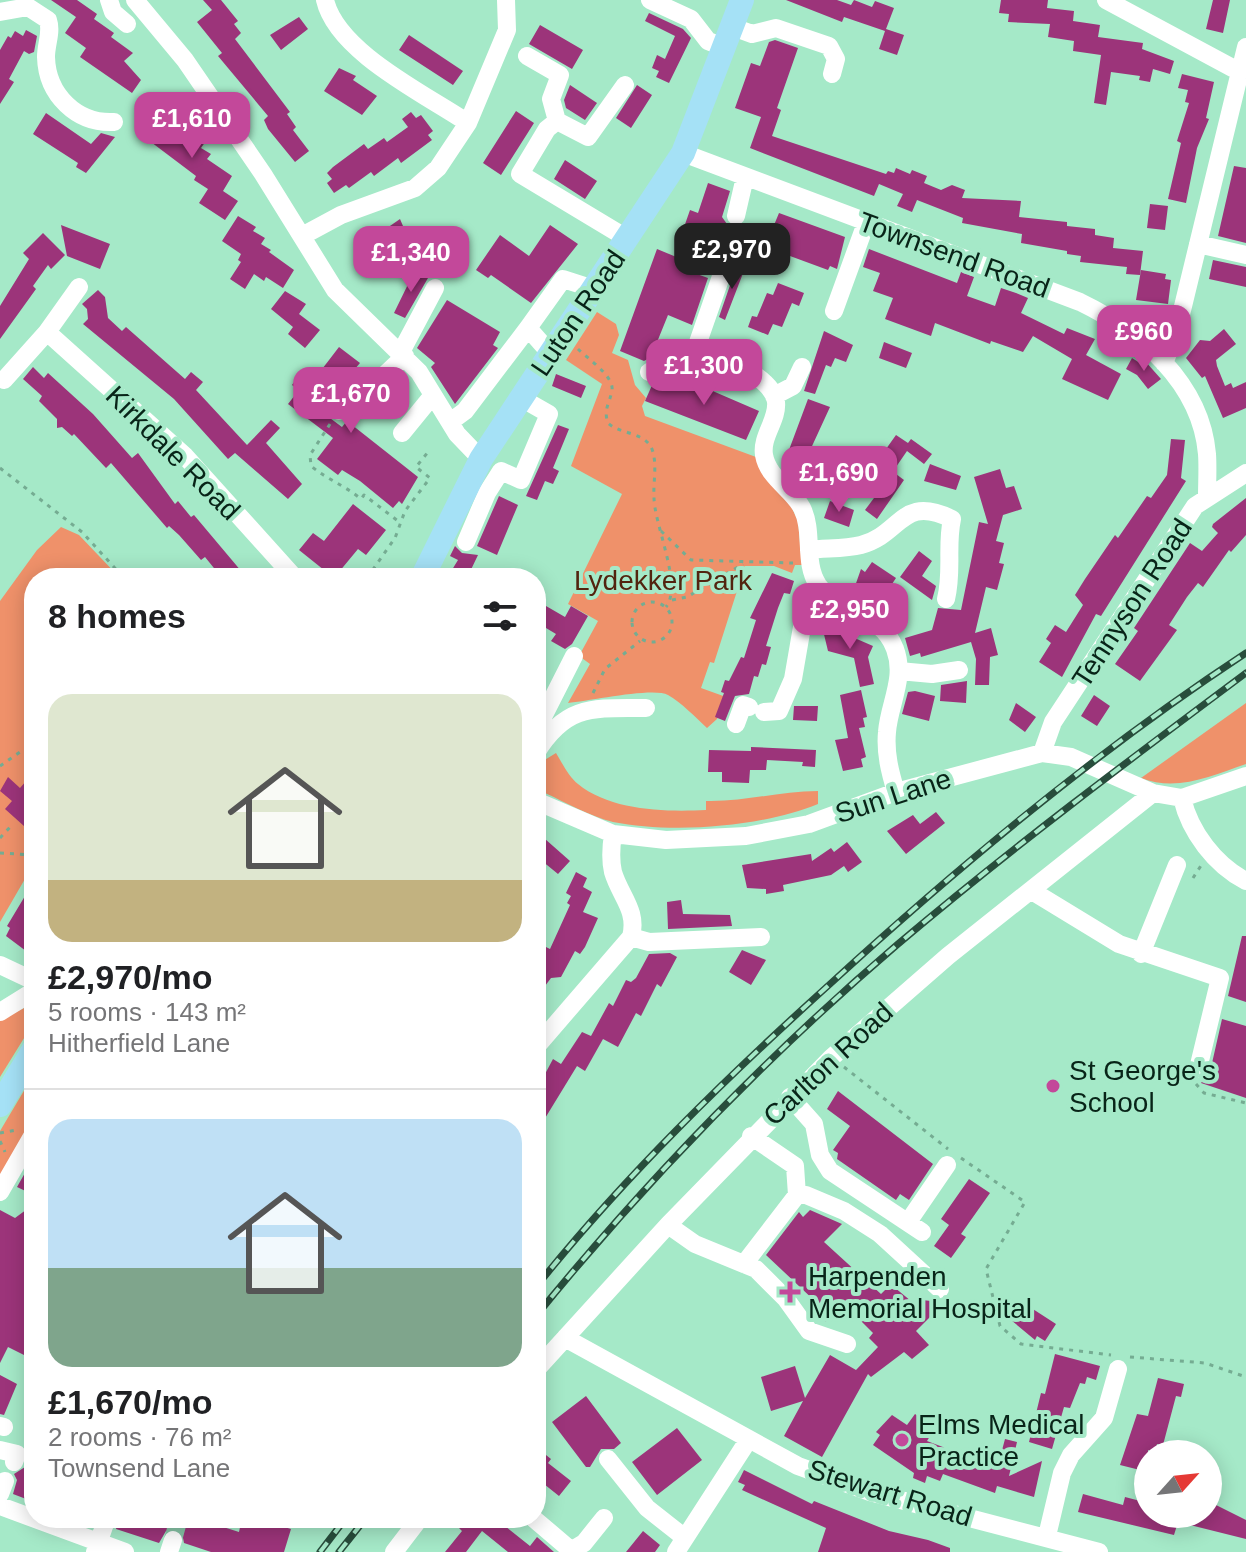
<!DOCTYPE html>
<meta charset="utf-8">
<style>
:root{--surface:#fff;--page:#f2f2f2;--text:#202124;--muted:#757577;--line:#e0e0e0;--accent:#c3489a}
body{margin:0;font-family:Helvetica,sans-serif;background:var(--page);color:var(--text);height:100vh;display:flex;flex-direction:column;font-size:30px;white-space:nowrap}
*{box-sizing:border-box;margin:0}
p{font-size:26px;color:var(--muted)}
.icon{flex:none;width:44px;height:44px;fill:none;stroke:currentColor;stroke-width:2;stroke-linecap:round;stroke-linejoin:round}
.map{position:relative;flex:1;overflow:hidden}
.side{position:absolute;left:24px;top:568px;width:522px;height:960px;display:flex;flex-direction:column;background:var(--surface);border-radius:32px;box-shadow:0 4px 20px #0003}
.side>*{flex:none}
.needle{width:52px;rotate:63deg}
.buttons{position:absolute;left:1134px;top:1440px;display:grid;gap:16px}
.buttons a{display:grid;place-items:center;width:88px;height:88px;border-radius:50%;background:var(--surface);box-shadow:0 4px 20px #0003;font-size:40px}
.price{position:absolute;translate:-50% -68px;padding:0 18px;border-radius:16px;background:var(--accent);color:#fff;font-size:26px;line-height:52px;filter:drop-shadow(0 2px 4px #0008)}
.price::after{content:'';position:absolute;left:50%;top:48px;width:24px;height:18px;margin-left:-12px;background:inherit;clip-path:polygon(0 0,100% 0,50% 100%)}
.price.on{background:#222;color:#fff}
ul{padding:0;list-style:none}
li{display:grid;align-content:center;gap:16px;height:424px;padding:0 24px}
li+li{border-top:2px solid var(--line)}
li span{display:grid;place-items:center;height:248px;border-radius:24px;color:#555}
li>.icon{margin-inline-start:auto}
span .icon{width:144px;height:144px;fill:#fffc;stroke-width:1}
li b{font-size:34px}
h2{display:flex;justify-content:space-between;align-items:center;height:96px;padding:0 24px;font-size:34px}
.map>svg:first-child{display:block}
</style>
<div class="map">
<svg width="1246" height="1552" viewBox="0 0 1246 1552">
<rect width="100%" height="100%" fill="#a5e9c8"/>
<!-- green -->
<path fill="#ef916a" d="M597 312 616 324 619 335 612 353 628 360 635 385 646 398 642 406 645 416 756 457 789 502 798 521 802 565H795L792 573 774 566H745L714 663 710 662 701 688 726 697 717 719 707 728C695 717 682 703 668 695 653 687 590 701 568 703L590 664 579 656 598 621 568 604 622 494 571 466 602 384 566 360Z
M61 527 79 535 120 578H34V871L29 872 0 922V601L37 550Z
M1246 703V764C1211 776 1177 792 1141 778Z
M556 753C562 763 569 777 578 784 611 811 666 812 706 810V801C744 802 780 791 818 791V804C762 827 673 834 613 822 589 816 567 803 545 793L538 773 543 761Z
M34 1003V1022L0 1077V1020Z
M34 1088V1123L0 1181V1131L25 1089Z"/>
<!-- building -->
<path fill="#9c347a" d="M51 0H77L97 14 94 19 114 33 111 37 133 53 124 61 141 80 132 93 80 57 86 48 65 33 76 17Z
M203 0H221L238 21 234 24 241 33 235 39 290 112 287 114 296 127 293 130 309 151 295 162 268 129 264 120 268 116 218 56 222 53 197 22 212 10Z
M786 0H837L851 5 854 0 872 7 875 1 894 8 886 29 904 35 897 55 879 49 885 31 844 17 842 22Z
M1001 0H1048L1047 8 1074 11 1073 21 1100 25 1098 37 1143 43 1142 49 1174 61 1170 74 1153 69 1150 82 1139 80 1140 76 1111 72 1106 105 1094 103 1101 55 1073 51 1074 41 1048 37 1050 24 1008 22 1009 14 999 13Z
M1213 0H1230L1223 33 1206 29Z
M649 13 683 29 691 38 669 83 656 77 659 71 652 68 657 55 665 59 675 36 645 21Z
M299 17 308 29 281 50 270 35Z
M540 25 583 50 572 69 529 44Z
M26 30 37 36 34 52 29 54 24 51 9 79 14 82 0 104V50L8 36 11 38 15 31 23 36Z
M409 35 463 71 453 85 399 50Z
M775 40 798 48 777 108 781 110 772 136 886 174 888 171 894 173 896 168 910 174 912 170 927 176 924 183 941 190 952 185 965 190 962 198 1021 201 1019 217 1067 222V226L1095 229V235L1114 238 1113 248 1143 251 1140 275 1126 274 1127 267 1080 262 1081 256 1067 254V251L1021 243 1022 234 962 223 963 218 917 200 912 212 897 206 903 194 879 184 874 196 750 148 761 117 735 108 751 63 760 66 769 42Z
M339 68 356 76 353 80 377 96 362 115 324 91Z
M1182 74 1214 82 1206 118 1209 119 1197 148 1186 203 1168 199 1181 143 1177 141 1189 103 1185 102 1188 90 1178 88Z
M570 85 597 103 585 120 566 108 564 100Z
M637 85 652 95 631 128 616 118Z
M161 108 208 138 201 148 211 154 207 159 232 176 223 191 238 201 225 220 199 203 208 189 194 180 196 176 143 136Z
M516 111 534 123 501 175 483 163Z
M411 112 416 118 421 115 433 131 428 135 432 140 401 163 398 158 374 176 371 172 349 188 346 185 334 193 327 183 332 179 327 173 333 167 364 144 368 149 384 138 387 142 408 127 402 119Z
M46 113 91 144 101 133 115 137 86 173 76 167 78 163 33 134Z
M565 160 597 181 585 199 554 179Z
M1234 166 1246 168V243L1218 236Z
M708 183 730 191 722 217 727 224 752 228 742 256 717 247 718 242 683 230 690 210 698 213Z
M1150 204 1168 206 1165 230 1147 228Z
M779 213 845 237 837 269 830 266 828 270 771 249 773 245 762 241 766 228 772 230Z
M238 216 256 227 253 231 265 238 261 244 271 250 269 252 294 270 283 288 266 277 264 281 254 274 245 289 230 279 241 262 238 260 241 254 222 241Z
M400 219 409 240 387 255 391 262 378 271 372 261 364 266 354 251Z
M61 225 110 244 100 269 67 256Z
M550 225 578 244 531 303 491 275 488 278 476 270 500 235 529 256Z
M43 233 65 255 51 269 48 265 33 286 36 289 0 339V306L29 259 23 253Z
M657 249 686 261 683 269 708 278 692 325 668 315 651 357 644 361 620 351Z
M869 249 957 283 961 272 974 277 967 296 995 306 1001 288 1016 293 1028 298 1021 313 1064 334 1067 328 1095 339 1086 355 1121 374 1108 400 1062 379 1072 359 1033 336 1023 352 991 341 990 344 935 323 931 336 885 319 893 298 873 291 880 273 863 267Z
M1213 260 1246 267V287L1209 279Z
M737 265 745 268 725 320 719 317Z
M1141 270 1166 274 1165 279 1171 280 1168 304 1136 300Z
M414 272 428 278 405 318 394 313Z
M778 283 804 293 799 306 792 303 782 327 773 324 768 335 748 327 752 316 757 317 767 293 773 295Z
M98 290 105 297 108 318 122 331 126 327 185 379 191 372 203 382 196 390 247 445 271 420 280 428 266 443 302 484 288 499 235 453 228 459 174 399 83 324 88 319 87 309 82 304Z
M285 291 306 304 299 314 320 330 305 348 288 334 293 327 271 309Z
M447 300 500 332 493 345 498 348 455 404 431 367 435 363 417 348Z
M1224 329 1236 344 1216 360 1217 366 1225 386 1231 383 1233 388 1246 382V408L1223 418 1205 376 1202 378 1186 358 1200 340 1210 341Z
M824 331 853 345 846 362 835 358 831 367 826 365 815 394 804 391Z
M884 342 912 353 906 368 879 358Z
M339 347 360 363 354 370 363 378 342 396 326 384 311 404 342 427 347 421 418 477 402 504 399 501 393 508 360 481 342 470 338 475 317 459 333 438 288 404 299 390 292 385 300 374 307 379 312 373 316 377Z
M1132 358 1143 365 1145 361 1161 379 1148 389 1137 375 1126 369Z
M33 367 44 378 48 373 93 414 132 458 138 453 175 504 178 501 191 517 194 515 247 578H222L205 557 201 560 179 535 169 526 167 528 111 463 106 468 74 434 72 436 62 427 57 428V419L39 401 42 396 23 379Z
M556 374 586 386 581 398 552 386Z
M664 377 705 394 708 389 759 411 746 440 645 401 653 383Z
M808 399 830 407 807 457 811 458 805 475 783 466Z
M558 425 569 429 553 468 559 471 553 484 545 481 537 500 526 496Z
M896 435 908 443 911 439 932 454 924 464 907 451 896 467 881 456Z
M1171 439 1185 440 1181 478 1186 481 1101 616 1096 614 1062 677 1039 662 1051 643 1046 639 1055 625 1066 632 1083 605 1075 595 1085 579 1115 535 1118 538 1147 496 1151 498 1167 475Z
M930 464 961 476 956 490 924 481Z
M884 465 904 480 877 519 865 510 877 494 868 487Z
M1000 469 1006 488 1014 486 1022 509 1003 515 996 541 1004 543 999 563 1004 564 997 590 986 587 975 633 991 628 998 655 990 657 989 685H975L976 659 971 642 921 657 920 653 910 656 905 638 932 630 938 608 961 610 979 522 988 524 974 477Z
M499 496 518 505 497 555 477 546Z
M1246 498V535L1231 552 1229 550 1203 587 1198 583 1187 597 1169 625 1177 630 1140 681 1115 664 1138 631 1134 628 1190 543 1202 551 1218 533 1212 527 1213 524Z
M830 501 854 510 849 527 824 518Z
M353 504 386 530 366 555 358 549 334 578 299 550 313 533 324 541Z
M455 546 462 553 478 555 467 578H447L458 560 450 556Z
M919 551 932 561 922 576 936 586 932 600 900 577Z
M872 562 896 578 878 605 854 589 861 569 865 572Z
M772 573 794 581 790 594 784 593 778 608 766 646 771 647 766 665 762 664 758 677 754 676 749 694 735 696 725 721 715 717 724 693 721 692 725 680 729 681 741 657 744 658 756 620 750 618Z
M546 606 565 617 571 606 588 616 572 644 565 649 551 641 556 634 536 622Z
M821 622 844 629 843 633 873 646 868 657 874 684 860 687 854 658 828 651Z
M967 681 966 703 940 701 941 685Z
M861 690 867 717 863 718 865 727 859 728 866 757 861 759 863 767 843 771 835 740 848 738 840 695Z
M915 691 935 696 929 721 902 714 908 692Z
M1094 695 1110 706 1097 726 1081 716Z
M1016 703 1036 717 1025 732 1009 720Z
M794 706H818L817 721 793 720Z
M751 747 816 750 815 767 802 766 803 762 767 760 766 770H750L749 783 722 782V772H708L709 750 751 751Z
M34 772V835L5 809 12 801 0 791 8 777 20 788Z
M936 812 945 823 906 854 887 831 913 815 920 824Z
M536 831 570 861 558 874 536 856Z
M847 842 862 862 848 872 844 866 831 875 783 885 784 891 766 894V889L747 888 742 865 811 854 812 861 831 848 834 852Z
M576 872 587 878 583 887 592 892 583 912 598 918 585 947 580 954 575 951 561 977 551 978 536 998V942L550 949 570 905 567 903 571 896 566 893Z
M34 881V957L6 936 10 928 7 926Z
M681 900 683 914 730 915 732 926 668 929 667 902Z
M1242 936H1246V1002L1228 996Z
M742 950 766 960 751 985 729 972Z
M670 953 677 957 661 987 657 984 641 1016 636 1013 618 1047 603 1039 585 1071 577 1066 536 1133V1091L553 1059 561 1064 582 1032 591 1036 609 1003 613 1006 626 980 631 982 636 978 649 954Z
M1222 1019 1246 1026V1098L1201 1083 1210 1072Z
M838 1091 933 1164 909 1200 900 1194 896 1200 837 1159 838 1153 833 1150 850 1126 827 1109Z
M34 1157V1195L17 1187Z
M969 1179 990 1193 961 1234 966 1237 951 1258 934 1246 949 1225 941 1219Z
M34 1204V1360L8 1347 0 1363V1210L15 1218Z
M810 1210 842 1224 824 1242 881 1294 888 1287H894L917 1306 922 1300 931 1301 935 1312 916 1331 929 1345 912 1359 904 1352 871 1377 868 1374 822 1457 784 1436 803 1401 771 1411 761 1377 795 1366 805 1398 830 1355 856 1370 878 1347 869 1338 873 1333 847 1307 841 1306 826 1322 812 1310 818 1304 766 1255 799 1212 803 1217Z
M1022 1302 1056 1324 1045 1341 1037 1336 1035 1340 1011 1320Z
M1055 1354 1100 1366 1096 1380 1087 1377 1085 1384 1080 1383 1070 1408 1064 1407 1052 1449 1029 1442 1041 1393 1045 1394Z
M0 1375 17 1384 4 1415 0 1414Z
M1158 1378 1184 1384 1181 1397 1176 1396 1163 1445 1157 1444 1155 1452 1148 1450V1472L1120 1465 1137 1414 1148 1416Z
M586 1396 621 1443 614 1449H601L590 1467H586L552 1422Z
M915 1414 935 1428 927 1441 956 1452 953 1459 985 1469 986 1465 997 1469 1005 1439 1017 1442 1009 1476 1042 1461 1034 1497 997 1486 995 1493 943 1474 940 1481 927 1476 925 1483 913 1478 914 1473 873 1445 880 1435 876 1432 892 1415 907 1425Z
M677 1428 702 1460 657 1495 632 1462Z
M33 1444H34V1502L13 1494 17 1480 14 1474 25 1467Z
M536 1447 551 1459 548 1463 571 1481 559 1496 544 1484 536 1494Z
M744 1470 812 1504 814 1501 889 1531 928 1540 950 1548V1552H818L826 1528 742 1490 745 1485 738 1482Z
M1083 1494 1123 1505 1125 1497 1148 1503V1514H1208L1212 1503 1246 1520V1539L1178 1522 1174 1535 1078 1512Z
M119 1518H195L239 1532 242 1518H254L291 1529 284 1552H211L184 1543 182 1533 176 1528 166 1531 159 1543 116 1529Z
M467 1518H495L530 1546 537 1537 554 1552H508L482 1531 466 1552H445L462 1531 459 1528Z
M643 1531 660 1545 655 1552H626Z"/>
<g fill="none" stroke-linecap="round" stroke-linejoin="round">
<!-- minor-tunnel -->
<path stroke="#86c2a5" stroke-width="18" stroke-dasharray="18 9" stroke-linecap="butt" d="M173 1540 179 1518"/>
<!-- path -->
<path stroke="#75ac92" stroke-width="3" stroke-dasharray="4 6" stroke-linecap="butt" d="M578 349C587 358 614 376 612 390 610 403 603 409 608 423 619 434 643 432 651 447 658 461 653 482 654 497 654 525 683 585 666 607
M330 424 310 455 311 466C328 480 344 485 361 499L364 495 398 521
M0 468 82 532 124 578
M661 531 691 560 793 563
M367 578 395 538 405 511 430 478 416 467 428 452
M672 600 687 597 743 564
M632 622a20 20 0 1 1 40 0a20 20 0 1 1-40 0Z
M593 693 605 669 640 641
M0 766 23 750 34 753
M0 838 11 826
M0 853 34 855
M1193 878 1202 864
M844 1067 948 1149
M1196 1084 1204 1093 1246 1103
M0 1133 16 1130
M0 1141 5 1152
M961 1158 1025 1202 986 1269 1000 1326 1021 1344 1111 1355
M1130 1357 1205 1363 1246 1377"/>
<!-- minor -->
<path stroke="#fff" stroke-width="18" d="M109 0 113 12 127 24
M135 0 185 60 263 174 335 290 419 372 457 434 481 459
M325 0C337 52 425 94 468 123
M650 0 691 19 708 41 726 48
M1106 0 1240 72
M0 12 28 7 48 20C52 32 46 44 46 57 47 95 77 124 114 122
M733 27 752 34 776 28 829 46 836 59 832 74
M527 56 560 75 551 99 557 121 547 129 520 174 628 239
M557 121 588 137 625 85
M683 153 1080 302C1140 331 1201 383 1207 454 1208 468 1207 483 1207 498
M736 216 745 177
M302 236 341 215 415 188 438 168 468 123 507 30 506 0
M1198 244 1246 255
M834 311 866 223
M47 332 185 456 295 578
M695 351 725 265
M401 352 435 288
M550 353 528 328 563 279 594 289
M1164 363 1177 331 1246 47
M649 372C663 364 676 354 693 352 715 350 773 377 776 402 778 420 761 436 764 455 768 478 792 489 802 508 814 532 803 562 818 585 839 614 882 612 895 649 906 678 889 704 887 732 885 753 890 772 896 792
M4 380 47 332 79 287
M774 396 793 386 802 367
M339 411C356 404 388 371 405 356
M450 422 465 411 528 328
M402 433 433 395
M466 542 487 493 501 471 521 480 549 414 521 398
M809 550C826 548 845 549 861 545 902 534 901 494 952 519 946 546 953 571 946 599
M899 671 932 674 959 670
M764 712 779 711 793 679 802 627 826 593
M543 717 574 656
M736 724 743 705 749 707
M536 753C566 704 593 708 646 708
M1042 753 1053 722 1195 506 1246 473
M1182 798C1190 832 1215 865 1246 881
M536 801 613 834 666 840 746 836 809 824 896 792 1042 753 1071 757 1153 793 1182 798 1246 776
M1032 891 1119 944 1220 978 1198 1069
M631 937 649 942 761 937
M1141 954 1177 865
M0 965 34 981
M0 1012 34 991
M536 1047 631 937C638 910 620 896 613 872 610 859 611 847 613 834
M790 1097 814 1124 820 1155 830 1171 922 1232
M751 1136 795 1166 797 1195
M0 1192 34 1133
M908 1222 947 1165
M668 1225 695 1244 756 1269 786 1299 809 1331 847 1344
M744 1264 797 1195H806L844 1211 880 1234 940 1289
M565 1338 798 1466 870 1492 1099 1552
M536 1370 668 1225 831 1058 948 956 1153 793
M0 1426 4 1427
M0 1450 17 1454 14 1462
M608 1459 647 1508 685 1538
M0 1494 5 1481
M0 1506 125 1552
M533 1518 573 1552
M1047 1536 1062 1473 1071 1455 1104 1418 1118 1369
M95 1552 107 1518
M169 1552 173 1540
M394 1552 420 1518
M569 1552 584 1543 604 1518
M676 1552 749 1439"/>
<!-- major -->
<path stroke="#a5e1f6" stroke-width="24" d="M422 578 481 459 683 153 742 0
M0 1105 34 1049"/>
<defs>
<path id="rail" d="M536 1287C624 1177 726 1078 830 984 960 865 1098 750 1246 653
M536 1316C645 1182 767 1056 898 944 1010 849 1128 761 1246 673
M320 1552 346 1518
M339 1552 366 1518"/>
</defs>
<!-- rail casing -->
<use href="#rail" stroke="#284d3c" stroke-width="7"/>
<!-- rail -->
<use href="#rail" stroke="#a5e9c8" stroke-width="4" stroke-dasharray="12" stroke-linecap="butt"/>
</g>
<!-- markers -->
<g fill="#c3489a" stroke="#a5e9c8" stroke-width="3">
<circle cx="1053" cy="1086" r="8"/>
<path d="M786 1280h8v8h8v8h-8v8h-8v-8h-8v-8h8z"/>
<circle cx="902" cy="1440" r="8"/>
</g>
<g text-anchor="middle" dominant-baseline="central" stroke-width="8" stroke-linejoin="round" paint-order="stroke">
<!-- street labels -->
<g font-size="28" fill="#082418" stroke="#a5e9c8">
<text transform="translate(954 255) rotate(20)">Townsend Road</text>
<text transform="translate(578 313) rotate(-56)">Luton Road</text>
<text transform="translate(173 453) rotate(45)">Kirkdale Road</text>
<text transform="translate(1132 603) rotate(-57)">Tennyson Road</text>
<text transform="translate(893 796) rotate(-18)">Sun Lane</text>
<text transform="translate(828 1064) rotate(-43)">Carlton Road</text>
<text transform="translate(890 1493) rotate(17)">Stewart Road</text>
</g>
<!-- park labels -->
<g font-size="28" fill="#52240f" stroke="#a5e9c8">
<text x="663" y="580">Lydekker Park</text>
</g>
<!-- poi labels -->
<g font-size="28" fill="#082418" stroke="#a5e9c8" text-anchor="start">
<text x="1069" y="1070">St George's<tspan x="1069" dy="32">School</tspan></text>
<text x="808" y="1276">Harpenden<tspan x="808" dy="32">Memorial Hospital</tspan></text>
<text x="918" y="1424">Elms Medical<tspan x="918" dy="32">Practice</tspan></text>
</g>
</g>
</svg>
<div class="buttons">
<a><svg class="needle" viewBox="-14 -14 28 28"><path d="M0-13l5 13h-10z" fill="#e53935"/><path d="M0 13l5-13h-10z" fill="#757577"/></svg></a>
</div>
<b class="price" style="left:192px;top:160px">£1,610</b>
<b class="price on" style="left:732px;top:291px">£2,970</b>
<b class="price" style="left:411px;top:294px">£1,340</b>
<b class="price" style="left:1144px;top:373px">£960</b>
<b class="price" style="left:704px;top:407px">£1,300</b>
<b class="price" style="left:351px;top:435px">£1,670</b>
<b class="price" style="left:839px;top:514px">£1,690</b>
<b class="price" style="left:850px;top:651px">£2,950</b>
<section class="side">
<h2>8 homes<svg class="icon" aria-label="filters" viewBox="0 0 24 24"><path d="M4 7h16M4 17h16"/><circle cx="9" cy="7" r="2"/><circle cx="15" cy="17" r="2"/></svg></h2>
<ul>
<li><span style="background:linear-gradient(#dfe7d0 75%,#c2b280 0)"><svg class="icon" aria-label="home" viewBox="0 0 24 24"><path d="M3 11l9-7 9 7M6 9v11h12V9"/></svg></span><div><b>£2,970/mo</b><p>5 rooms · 143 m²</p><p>Hitherfield Lane</p></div></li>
<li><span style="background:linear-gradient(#bfe0f5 60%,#7fa58c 0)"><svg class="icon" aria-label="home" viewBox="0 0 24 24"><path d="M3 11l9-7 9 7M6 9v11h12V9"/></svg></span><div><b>£1,670/mo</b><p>2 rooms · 76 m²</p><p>Townsend Lane</p></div></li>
</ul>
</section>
</div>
